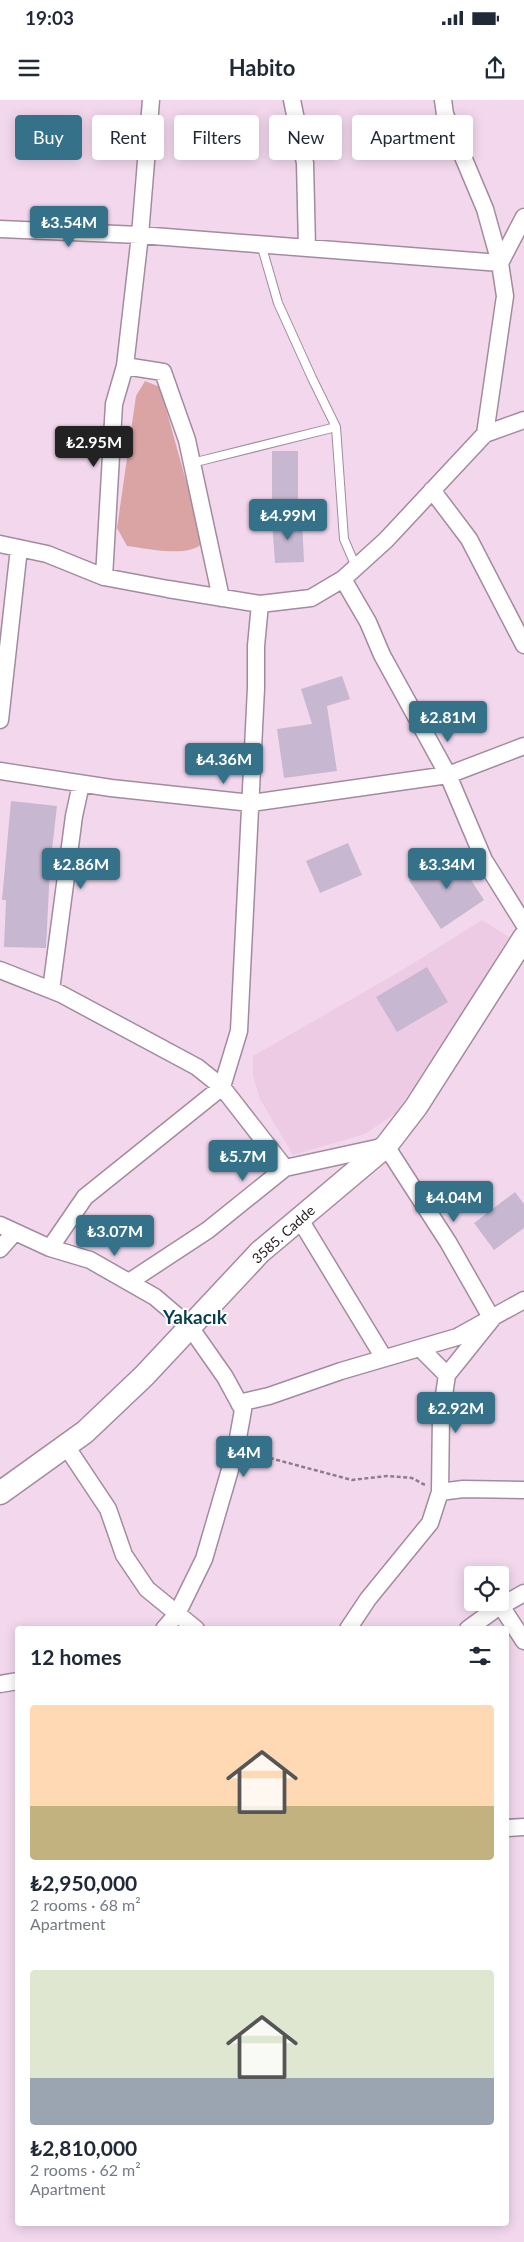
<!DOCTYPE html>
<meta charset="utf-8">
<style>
:root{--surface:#fff;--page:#f6f6f7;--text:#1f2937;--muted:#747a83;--accent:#357289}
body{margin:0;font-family:Lato,sans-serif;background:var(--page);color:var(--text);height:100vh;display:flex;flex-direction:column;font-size:19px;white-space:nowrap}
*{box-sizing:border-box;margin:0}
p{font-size:16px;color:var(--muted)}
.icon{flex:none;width:28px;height:28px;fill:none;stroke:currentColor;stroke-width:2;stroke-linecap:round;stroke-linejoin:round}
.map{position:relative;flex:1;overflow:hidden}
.side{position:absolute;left:15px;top:1526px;width:494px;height:600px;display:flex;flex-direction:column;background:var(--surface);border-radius:5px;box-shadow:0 2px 12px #0003}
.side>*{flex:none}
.guide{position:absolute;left:15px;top:15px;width:495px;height:45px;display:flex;gap:10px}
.tools{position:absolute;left:464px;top:1466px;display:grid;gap:10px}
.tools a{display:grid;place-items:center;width:45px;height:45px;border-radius:5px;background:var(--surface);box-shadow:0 2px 12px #0003;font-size:25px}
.price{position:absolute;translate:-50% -42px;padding:0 11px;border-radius:5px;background:var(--accent);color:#fff;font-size:16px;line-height:32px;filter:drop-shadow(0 1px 2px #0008)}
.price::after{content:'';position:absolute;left:50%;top:30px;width:15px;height:11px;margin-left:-8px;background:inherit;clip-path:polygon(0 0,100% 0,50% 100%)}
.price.selected{background:#222;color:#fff}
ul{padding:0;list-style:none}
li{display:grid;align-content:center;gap:10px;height:265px;padding:0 15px}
li span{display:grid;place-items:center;height:155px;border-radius:5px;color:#555}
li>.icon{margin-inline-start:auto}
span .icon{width:90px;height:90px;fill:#fffc;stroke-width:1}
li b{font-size:21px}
h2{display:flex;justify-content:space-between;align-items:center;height:60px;padding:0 15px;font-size:21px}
.pill{padding:0 18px;border-radius:5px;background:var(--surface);box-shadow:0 2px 12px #0003;font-size:18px;line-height:45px}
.pill.selected{background:var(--accent);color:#fff}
.status{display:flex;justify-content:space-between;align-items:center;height:35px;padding:0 25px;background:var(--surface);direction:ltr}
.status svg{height:14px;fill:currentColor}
header{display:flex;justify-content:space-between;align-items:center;height:65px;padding:0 15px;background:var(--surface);font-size:22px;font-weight:700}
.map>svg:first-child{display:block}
</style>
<div class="status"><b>19:03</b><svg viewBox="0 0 49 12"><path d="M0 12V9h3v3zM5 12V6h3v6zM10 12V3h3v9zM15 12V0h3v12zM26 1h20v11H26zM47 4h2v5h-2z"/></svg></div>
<header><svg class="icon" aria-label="menu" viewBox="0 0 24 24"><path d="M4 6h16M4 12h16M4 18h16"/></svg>Habito<svg class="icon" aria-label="share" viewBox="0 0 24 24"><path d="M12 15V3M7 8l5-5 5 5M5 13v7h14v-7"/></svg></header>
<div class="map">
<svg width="524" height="2142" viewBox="0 0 524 2142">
<rect width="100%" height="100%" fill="#f3d8ed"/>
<!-- built -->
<path fill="#edcbe5" d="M482 820 509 837 474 896 396 1013 365 1034 293 1055 260 999 253 976V956L404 869Z"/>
<!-- green -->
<path fill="#dba4a4" d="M145 281 160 287 203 442C192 459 144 448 127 446L117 428 136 296Z"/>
<!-- building -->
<path fill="#c7b7d1" d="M272 351H298V399H272Z
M298 419H302L304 462 275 463 272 421Z
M342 576 350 599 327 606 337 671 284 678 277 629 312 624 301 589Z
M11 701 57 706 50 767 46 848 4 847 6 800H2Z
M348 743 362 775 320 793 306 761Z
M453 752 484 800 441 829 409 780Z
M427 867 448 902 397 932 376 897Z
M515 1092 524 1104V1128L494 1150 474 1123Z"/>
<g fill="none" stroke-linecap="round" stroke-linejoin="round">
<defs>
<path id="service" d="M261 144 278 203 312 278 336 327 344 439 356 467
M192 363 336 327"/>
<path id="minor" d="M151 0 140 135 125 266 163 272 187 340 221 498
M292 0 305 63 307 148
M443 0 445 14 485 109 500 163 505 196 485 334
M0 129 140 135 500 163 524 117
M432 390 469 439 524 545
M0 444 47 454 104 477 168 489 260 504 311 498 343 479 386 440 485 334 524 320
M104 477 114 304 125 266
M343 479 368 522 382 555 448 675 484 760 524 824
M0 620 19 448
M0 671 111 688 251 703 448 675 524 646
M0 870 61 894 197 967 222 987 285 1068
M51 890 74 716 81 684
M299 1118 384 1258
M0 1125 50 1148 90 1160 155 1197 190 1227 225 1277 243 1310 236 1349 204 1459 177 1514 164 1529
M50 1148 85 1097 222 987 239 931 256 588V546L260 504
M0 1149 14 1133
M129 1182 208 1130 285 1068 386 1046 448 1142 492 1219 447 1275 441 1315 440 1392 430 1423 368 1499 348 1529
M420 1248 447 1275
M239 1303 269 1296 341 1271 457 1237 524 1200
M66 1346 108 1409 124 1455 147 1489 196 1529
M440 1392 463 1389 524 1390
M501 1506 524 1541
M468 1529 494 1510 524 1493
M0 1584 18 1581
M506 1728 524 1727"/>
<path id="secondary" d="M0 1393 85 1332 144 1276 260 1152 386 1046 416 1007 524 838"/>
</defs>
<!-- service casing -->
<use href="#service" stroke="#a38b9e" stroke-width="10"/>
<!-- minor casing -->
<use href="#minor" stroke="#a38b9e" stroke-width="19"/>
<!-- secondary casing -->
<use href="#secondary" stroke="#a38b9e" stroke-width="25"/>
<!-- path -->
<path stroke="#8e7c8a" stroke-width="2.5" stroke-dasharray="4 2.5" stroke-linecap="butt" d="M251 1353 352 1380 387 1376 412 1378 425 1385"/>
<!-- service -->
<use href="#service" stroke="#fff" stroke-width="8"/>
<!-- minor -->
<use href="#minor" stroke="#fff" stroke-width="16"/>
<!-- secondary -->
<use href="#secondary" stroke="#fff" stroke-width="22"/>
</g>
<g text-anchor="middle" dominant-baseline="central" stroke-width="4" stroke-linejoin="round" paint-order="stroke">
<!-- street labels -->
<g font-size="14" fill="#231a21" stroke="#fff">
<text transform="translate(283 1134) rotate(-42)">3585. Cadde</text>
</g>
<!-- district labels -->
<g font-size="19" font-weight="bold" fill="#063e4e" stroke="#fff">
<text x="195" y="1216">Yakacık</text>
</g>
</g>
</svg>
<div class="tools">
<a><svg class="icon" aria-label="locate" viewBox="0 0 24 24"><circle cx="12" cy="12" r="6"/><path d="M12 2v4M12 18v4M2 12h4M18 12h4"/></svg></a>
</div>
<b class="price" style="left:69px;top:148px">₺3.54M</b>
<b class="price selected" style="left:94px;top:368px">₺2.95M</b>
<b class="price" style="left:288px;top:441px">₺4.99M</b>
<b class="price" style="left:448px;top:643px">₺2.81M</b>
<b class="price" style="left:224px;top:685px">₺4.36M</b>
<b class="price" style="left:81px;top:790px">₺2.86M</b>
<b class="price" style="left:447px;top:790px">₺3.34M</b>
<b class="price" style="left:243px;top:1082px">₺5.7M</b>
<b class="price" style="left:454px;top:1123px">₺4.04M</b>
<b class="price" style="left:115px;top:1157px">₺3.07M</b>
<b class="price" style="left:456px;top:1334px">₺2.92M</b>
<b class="price" style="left:244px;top:1378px">₺4M</b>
<div class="guide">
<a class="pill selected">Buy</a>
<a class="pill">Rent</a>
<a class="pill">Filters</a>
<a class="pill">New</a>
<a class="pill">Apartment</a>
</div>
<section class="side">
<h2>12 homes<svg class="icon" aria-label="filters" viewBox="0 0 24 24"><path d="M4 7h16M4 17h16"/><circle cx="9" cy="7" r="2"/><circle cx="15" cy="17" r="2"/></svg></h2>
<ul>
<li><span style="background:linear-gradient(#ffd9b3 65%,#c2b280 0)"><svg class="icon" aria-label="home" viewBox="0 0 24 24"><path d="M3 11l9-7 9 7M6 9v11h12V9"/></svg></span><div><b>₺2,950,000</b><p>2 rooms · 68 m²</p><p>Apartment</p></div></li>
<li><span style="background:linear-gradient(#dfe7d0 70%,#9aa5b1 0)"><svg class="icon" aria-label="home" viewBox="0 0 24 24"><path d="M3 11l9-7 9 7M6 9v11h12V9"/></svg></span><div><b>₺2,810,000</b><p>2 rooms · 62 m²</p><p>Apartment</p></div></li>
</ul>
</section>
</div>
